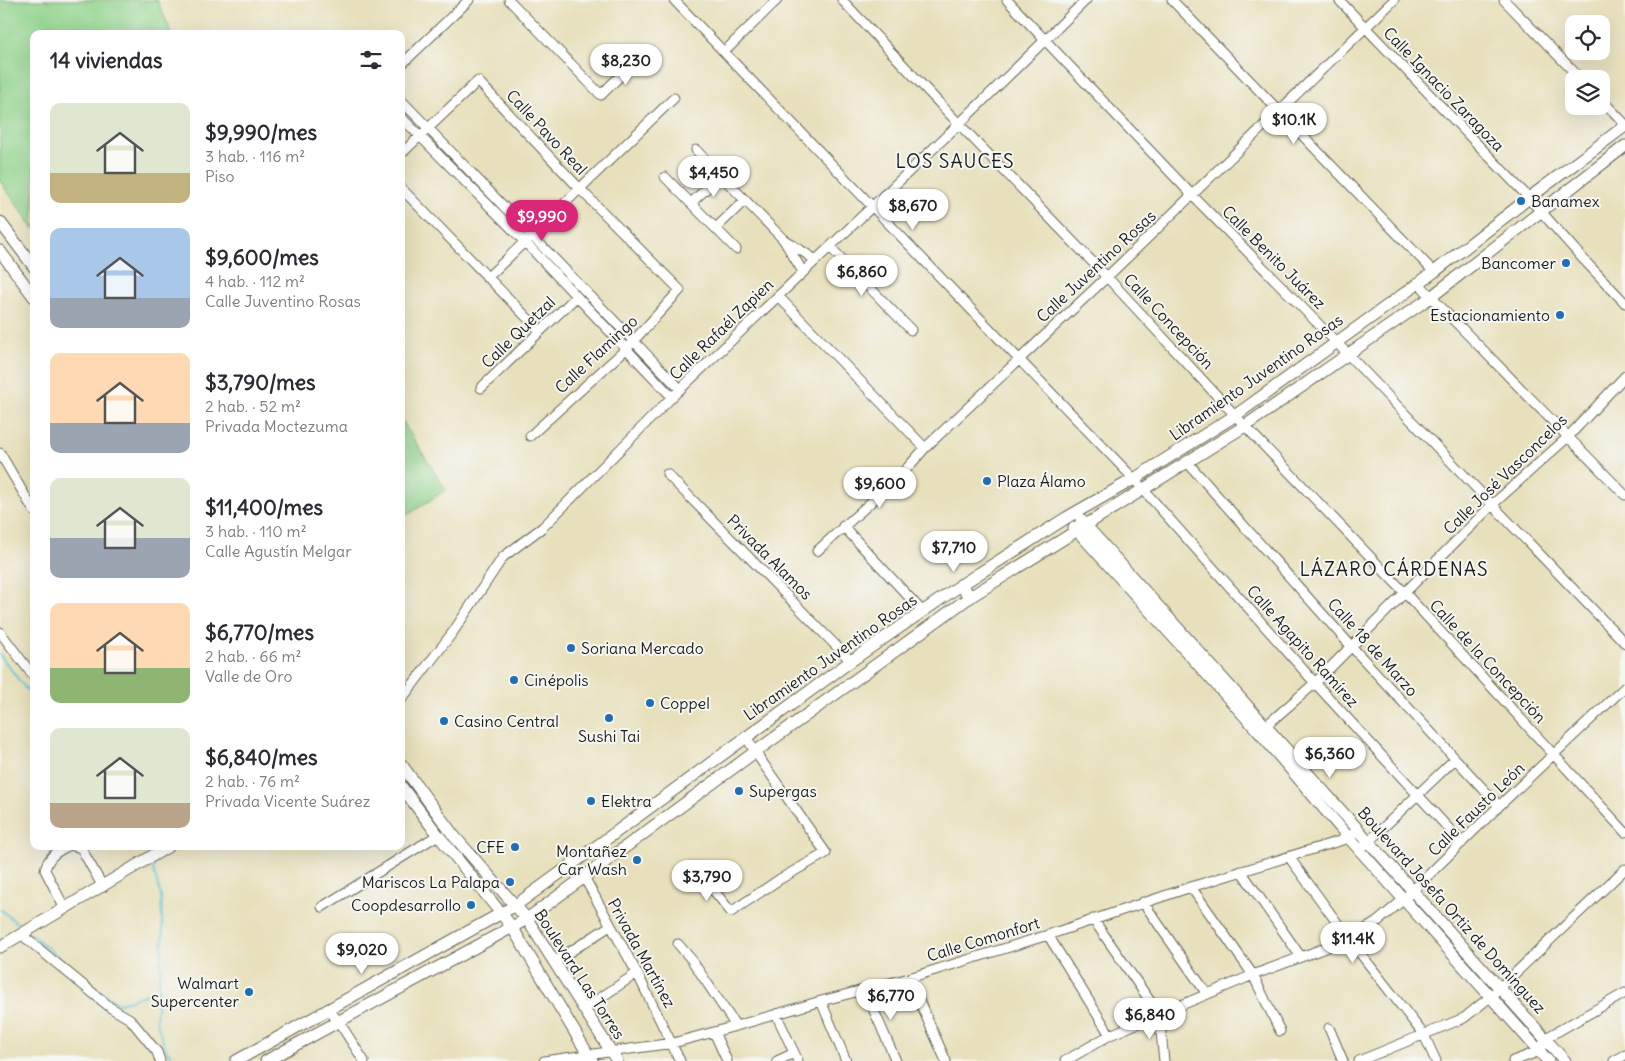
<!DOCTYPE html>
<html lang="es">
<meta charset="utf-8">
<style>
:root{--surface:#fff;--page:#f2f2f3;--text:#2b2b33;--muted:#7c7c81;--accent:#db2777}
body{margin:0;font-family:Delius,sans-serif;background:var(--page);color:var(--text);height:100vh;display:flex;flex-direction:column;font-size:19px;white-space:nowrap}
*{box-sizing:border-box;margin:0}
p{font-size:16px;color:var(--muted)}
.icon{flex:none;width:28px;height:28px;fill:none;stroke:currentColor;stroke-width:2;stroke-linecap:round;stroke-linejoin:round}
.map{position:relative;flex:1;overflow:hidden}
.drawer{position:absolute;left:30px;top:30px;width:375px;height:820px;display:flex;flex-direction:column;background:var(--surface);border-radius:10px;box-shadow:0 5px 20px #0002}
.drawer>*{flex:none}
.buttons{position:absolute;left:1565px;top:15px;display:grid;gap:10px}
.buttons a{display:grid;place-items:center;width:45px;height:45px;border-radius:10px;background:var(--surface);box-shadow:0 5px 20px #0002;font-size:25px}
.price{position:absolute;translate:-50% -42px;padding:0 11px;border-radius:18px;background:#fff;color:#222;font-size:16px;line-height:32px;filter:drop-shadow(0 1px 2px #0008)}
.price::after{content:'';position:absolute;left:50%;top:30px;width:15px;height:11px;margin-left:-8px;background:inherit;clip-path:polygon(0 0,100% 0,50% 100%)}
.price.current{background:var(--accent);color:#fff}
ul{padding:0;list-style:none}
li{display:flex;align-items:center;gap:15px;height:125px;padding:0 20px}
li span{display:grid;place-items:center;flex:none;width:140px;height:100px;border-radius:10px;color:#555}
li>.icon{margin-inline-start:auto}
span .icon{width:60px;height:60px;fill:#fffc;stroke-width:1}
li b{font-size:21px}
h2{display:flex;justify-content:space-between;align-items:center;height:60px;padding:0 20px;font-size:21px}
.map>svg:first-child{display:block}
</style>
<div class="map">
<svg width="1625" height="1061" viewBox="0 0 1625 1061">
<rect width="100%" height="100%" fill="#f6f6f2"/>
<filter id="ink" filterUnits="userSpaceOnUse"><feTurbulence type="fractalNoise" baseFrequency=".02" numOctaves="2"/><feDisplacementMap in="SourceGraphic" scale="10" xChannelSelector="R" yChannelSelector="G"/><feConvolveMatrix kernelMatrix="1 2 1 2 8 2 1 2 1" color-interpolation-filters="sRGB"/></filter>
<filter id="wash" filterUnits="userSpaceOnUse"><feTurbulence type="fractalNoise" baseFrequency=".0096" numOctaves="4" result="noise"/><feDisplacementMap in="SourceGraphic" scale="20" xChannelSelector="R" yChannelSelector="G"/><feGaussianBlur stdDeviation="1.12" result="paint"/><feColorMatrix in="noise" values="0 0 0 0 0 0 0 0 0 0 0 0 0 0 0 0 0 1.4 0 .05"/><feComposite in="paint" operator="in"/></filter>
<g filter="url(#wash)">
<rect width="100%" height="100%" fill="#e8e0bc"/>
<!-- green -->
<path fill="#90d38c" stroke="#567854" d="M0 0H157L172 34H34V229L0 181Z
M401 419 446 490 401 519Z"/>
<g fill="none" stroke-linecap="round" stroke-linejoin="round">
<!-- stream -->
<path stroke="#5bc6d6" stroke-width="2" d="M0 655 25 688 34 696
M153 861V869L161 896 163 936 156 1020 166 1050 176 1061
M0 909 23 928
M31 934 88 982 118 1004 159 990"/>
</g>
</g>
<g filter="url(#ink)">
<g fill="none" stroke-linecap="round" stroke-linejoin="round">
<defs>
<path id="street" d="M509 0 601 95 635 61
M674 0 1134 479 1315 683 1462 843
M842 0 959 124 1107 277 1245 426 1405 593 1625 832
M1007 0 1192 195 1336 342 1625 643
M1172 0 1434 272
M1339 0 1529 198 1584 260 1625 303
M1504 0 1581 79
M724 52 777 0
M401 65 469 0
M1601 99 1625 124
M401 100 680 389
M401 117 525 242 672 397
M696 150 783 239 803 272
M401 154 478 81 580 189 680 290 626 349 530 436
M665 177 736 249
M401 188 540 331
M691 203 721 175
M716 228 745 200
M783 239 816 260
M830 247 911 330
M487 278 674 98
M1419 283 1431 297 1625 495
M778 296 925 448
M481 388 576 297
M0 453 34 511
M1187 462 1351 646 1499 806
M667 474 851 661
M843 526 922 611
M817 551 901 475 925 448 1107 277 1394 0
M0 632 34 677
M401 700 453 632 503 557 543 527 672 397 959 124 1086 0
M1261 730 1315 683 1492 505 1568 437 1625 376
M1365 845 1455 759
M73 846 81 848 103 887
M1289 857 1349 939 1424 1035 1436 1061
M1241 871 1301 957
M584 877 637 973 680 1061
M703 877 731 912 780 879 826 853 755 752 746 736
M1191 887 1253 975 1280 1031
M1143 902 1207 994
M322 907 438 835
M65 909 45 870C48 857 56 852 68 846
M1093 919 1159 1014 1164 1061
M22 935 111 1008 130 1019 157 1052 160 1061
M1048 935 1110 1035
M678 944 691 959 736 1026
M554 962 610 926
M909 978 946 1061
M865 990 896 1061
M821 1001 846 1061
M328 1009 339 1022 364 1061
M584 1009 637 973
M776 1014 798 1061
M1329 1028 1343 1061
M714 1032 727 1061
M544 1061 673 1043 736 1026 821 1001 909 978 1048 935 1191 887 1349 838 1357 830
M777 1061 794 1053
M1065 1061 1110 1035 1253 975 1349 939 1377 922 1404 899 1499 806 1625 687
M1359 1061 1464 1018 1490 997 1625 869
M1513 1061 1540 1051 1546 1038 1625 993
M1614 1061 1625 1055"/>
<path id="secondary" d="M0 222 34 267
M0 251 34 297
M1081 520 1565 1061
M1074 527 1259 732 1349 838 1548 1061
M401 764 454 836 527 919 617 1061
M401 786 438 835 512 927 592 1061
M0 947 169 846
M236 1061 516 905 851 661 961 585 1066 518 1134 479 1236 415 1434 272 1529 198 1625 126
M266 1061 527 919 755 752 970 597 1245 426 1347 355 1431 297 1625 146"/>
<path id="primary" d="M961 585 970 597"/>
</defs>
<!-- street casing -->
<use href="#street" stroke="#636154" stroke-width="11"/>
<!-- secondary casing -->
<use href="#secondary" stroke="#636154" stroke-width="13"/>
<!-- primary casing -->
<use href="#primary" stroke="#636154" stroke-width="14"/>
<!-- street -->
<use href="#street" stroke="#fff" stroke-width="9"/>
<!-- secondary -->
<use href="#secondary" stroke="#fff" stroke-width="11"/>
<!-- primary -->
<use href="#primary" stroke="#fff" stroke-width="12"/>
</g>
</g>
<!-- markers -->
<g fill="#1f6fb2" stroke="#f6f6f2" stroke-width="2">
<circle cx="1521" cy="201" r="5"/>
<circle cx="1566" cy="263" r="5"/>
<circle cx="1560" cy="315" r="5"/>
<circle cx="987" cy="481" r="5"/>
<circle cx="571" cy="648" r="5"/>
<circle cx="514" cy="680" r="5"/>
<circle cx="650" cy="703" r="5"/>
<circle cx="609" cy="718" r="5"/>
<circle cx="444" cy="721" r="5"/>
<circle cx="739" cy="791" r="5"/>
<circle cx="591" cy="801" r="5"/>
<circle cx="515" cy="847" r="5"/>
<circle cx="637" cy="860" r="5"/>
<circle cx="510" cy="882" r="5"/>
<circle cx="471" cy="905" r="5"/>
<circle cx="249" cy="992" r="5"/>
</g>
<g text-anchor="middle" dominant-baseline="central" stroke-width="4" stroke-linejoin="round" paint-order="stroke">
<!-- street labels -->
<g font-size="16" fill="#1c1c1c" stroke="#f6f6f2">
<text transform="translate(1444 89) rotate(46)">Calle Ignacio Zaragoza</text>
<text transform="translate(547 132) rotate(47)">Calle Pavo Real</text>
<text transform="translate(1274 257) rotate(45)">Calle Benito Juárez</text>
<text transform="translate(1096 266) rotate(-43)">Calle Juventino Rosas</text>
<text transform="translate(1169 321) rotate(47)">Calle Concepción</text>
<text transform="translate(721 329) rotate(-44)">Calle Rafaél Zapien</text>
<text transform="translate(518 332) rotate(-44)">Calle Quetzal</text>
<text transform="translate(596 354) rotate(-43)">Calle Flamingo</text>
<text transform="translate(1256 377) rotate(-35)">Libramiento Juventino Rosas</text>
<text transform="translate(1505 474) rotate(-44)">Calle José Vasconcelos</text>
<text transform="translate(770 557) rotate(45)">Privada Alamos</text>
<text transform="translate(1303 646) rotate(48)">Calle Agapito Ramírez</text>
<text transform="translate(1373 647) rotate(48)">Calle 18 de Marzo</text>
<text transform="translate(830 657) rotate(-35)">Libramiento Juventino Rosas</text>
<text transform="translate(1488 661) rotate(47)">Calle de la Concepción</text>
<text transform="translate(1476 809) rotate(-44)">Calle Fausto León</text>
<text transform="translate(1452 910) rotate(48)">Boulevard Josefa Ortiz de Domínguez</text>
<text transform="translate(983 939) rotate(-17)">Calle Comonfort</text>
<text transform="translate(642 953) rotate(61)">Privada Martínez</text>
<text transform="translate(580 974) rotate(57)">Boulevard Las Torres</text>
</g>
<!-- poi labels -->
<g font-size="16" fill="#1c1c1c" stroke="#f6f6f2" text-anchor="start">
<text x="1531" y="201">Banamex</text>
<text x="1556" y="263" text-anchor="end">Bancomer</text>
<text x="1550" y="315" text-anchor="end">Estacionamiento</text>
<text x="997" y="481">Plaza Álamo</text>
<text x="581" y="648">Soriana Mercado</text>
<text x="524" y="680">Cinépolis</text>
<text x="660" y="703">Coppel</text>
<text x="454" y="721">Casino Central</text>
<text x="609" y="736" text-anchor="middle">Sushi Tai</text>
<text x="749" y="791">Supergas</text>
<text x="601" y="801">Elektra</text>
<text x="505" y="847" text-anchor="end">CFE</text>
<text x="627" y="851" text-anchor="end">Montañez<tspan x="627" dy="18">Car Wash</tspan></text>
<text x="500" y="882" text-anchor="end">Mariscos La Palapa</text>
<text x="461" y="905" text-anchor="end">Coopdesarrollo</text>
<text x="239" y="983" text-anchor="end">Walmart<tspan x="239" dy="18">Supercenter</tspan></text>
</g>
<!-- quarter labels -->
<g font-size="19" letter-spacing="1" fill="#1c1c1c" stroke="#f6f6f2">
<text x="955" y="161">LOS SAUCES</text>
<text x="1394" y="569">LÁZARO CÁRDENAS</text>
</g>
</g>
</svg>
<div class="buttons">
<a><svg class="icon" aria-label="locate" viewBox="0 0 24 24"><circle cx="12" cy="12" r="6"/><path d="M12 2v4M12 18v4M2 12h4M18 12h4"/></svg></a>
<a><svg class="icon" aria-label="layers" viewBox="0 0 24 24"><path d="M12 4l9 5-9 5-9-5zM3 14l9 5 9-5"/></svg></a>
</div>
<b class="price" style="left:626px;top:86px">$8,230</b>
<b class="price" style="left:1294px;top:145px">$10.1K</b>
<b class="price" style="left:714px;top:198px">$4,450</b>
<b class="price" style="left:913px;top:231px">$8,670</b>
<b class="price current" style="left:542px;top:242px">$9,990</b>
<b class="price" style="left:862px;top:297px">$6,860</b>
<b class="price" style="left:880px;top:509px">$9,600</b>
<b class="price" style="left:954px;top:573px">$7,710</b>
<b class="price" style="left:1330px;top:779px">$6,360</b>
<b class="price" style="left:707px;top:902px">$3,790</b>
<b class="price" style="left:1353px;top:964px">$11.4K</b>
<b class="price" style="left:362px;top:975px">$9,020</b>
<b class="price" style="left:891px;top:1021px">$6,770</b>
<b class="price" style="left:1150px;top:1040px">$6,840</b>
<section class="drawer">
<h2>14 viviendas<svg class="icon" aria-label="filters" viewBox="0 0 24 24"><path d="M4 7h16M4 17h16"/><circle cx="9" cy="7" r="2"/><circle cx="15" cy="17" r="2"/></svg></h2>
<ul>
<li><span style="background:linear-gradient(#dfe7d0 70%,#c2b280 0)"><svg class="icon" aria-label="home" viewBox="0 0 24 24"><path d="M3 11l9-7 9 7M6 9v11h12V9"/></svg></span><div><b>$9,990/mes</b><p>3 hab. · 116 m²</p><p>Piso</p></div></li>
<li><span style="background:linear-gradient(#a9c7e8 70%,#9aa5b1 0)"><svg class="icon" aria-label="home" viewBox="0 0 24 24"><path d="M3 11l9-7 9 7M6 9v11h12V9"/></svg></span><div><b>$9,600/mes</b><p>4 hab. · 112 m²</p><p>Calle Juventino Rosas</p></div></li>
<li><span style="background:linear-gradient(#ffd9b3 70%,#9aa5b1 0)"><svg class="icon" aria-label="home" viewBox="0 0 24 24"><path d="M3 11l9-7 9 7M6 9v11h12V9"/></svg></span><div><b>$3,790/mes</b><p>2 hab. · 52 m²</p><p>Privada Moctezuma</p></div></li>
<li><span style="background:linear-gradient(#dfe7d0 60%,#9aa5b1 0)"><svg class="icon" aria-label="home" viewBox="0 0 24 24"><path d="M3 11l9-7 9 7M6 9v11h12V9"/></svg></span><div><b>$11,400/mes</b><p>3 hab. · 110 m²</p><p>Calle Agustín Melgar</p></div></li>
<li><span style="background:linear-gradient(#ffd9b3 65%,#8fb573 0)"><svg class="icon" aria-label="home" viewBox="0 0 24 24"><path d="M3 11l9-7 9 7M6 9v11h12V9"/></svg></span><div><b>$6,770/mes</b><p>2 hab. · 66 m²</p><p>Valle de Oro</p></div></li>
<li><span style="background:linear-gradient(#dfe7d0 75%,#b9a48a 0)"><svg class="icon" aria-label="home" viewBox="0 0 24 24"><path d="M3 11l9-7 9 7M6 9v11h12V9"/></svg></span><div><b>$6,840/mes</b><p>2 hab. · 76 m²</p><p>Privada Vicente Suárez</p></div></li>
</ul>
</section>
</div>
